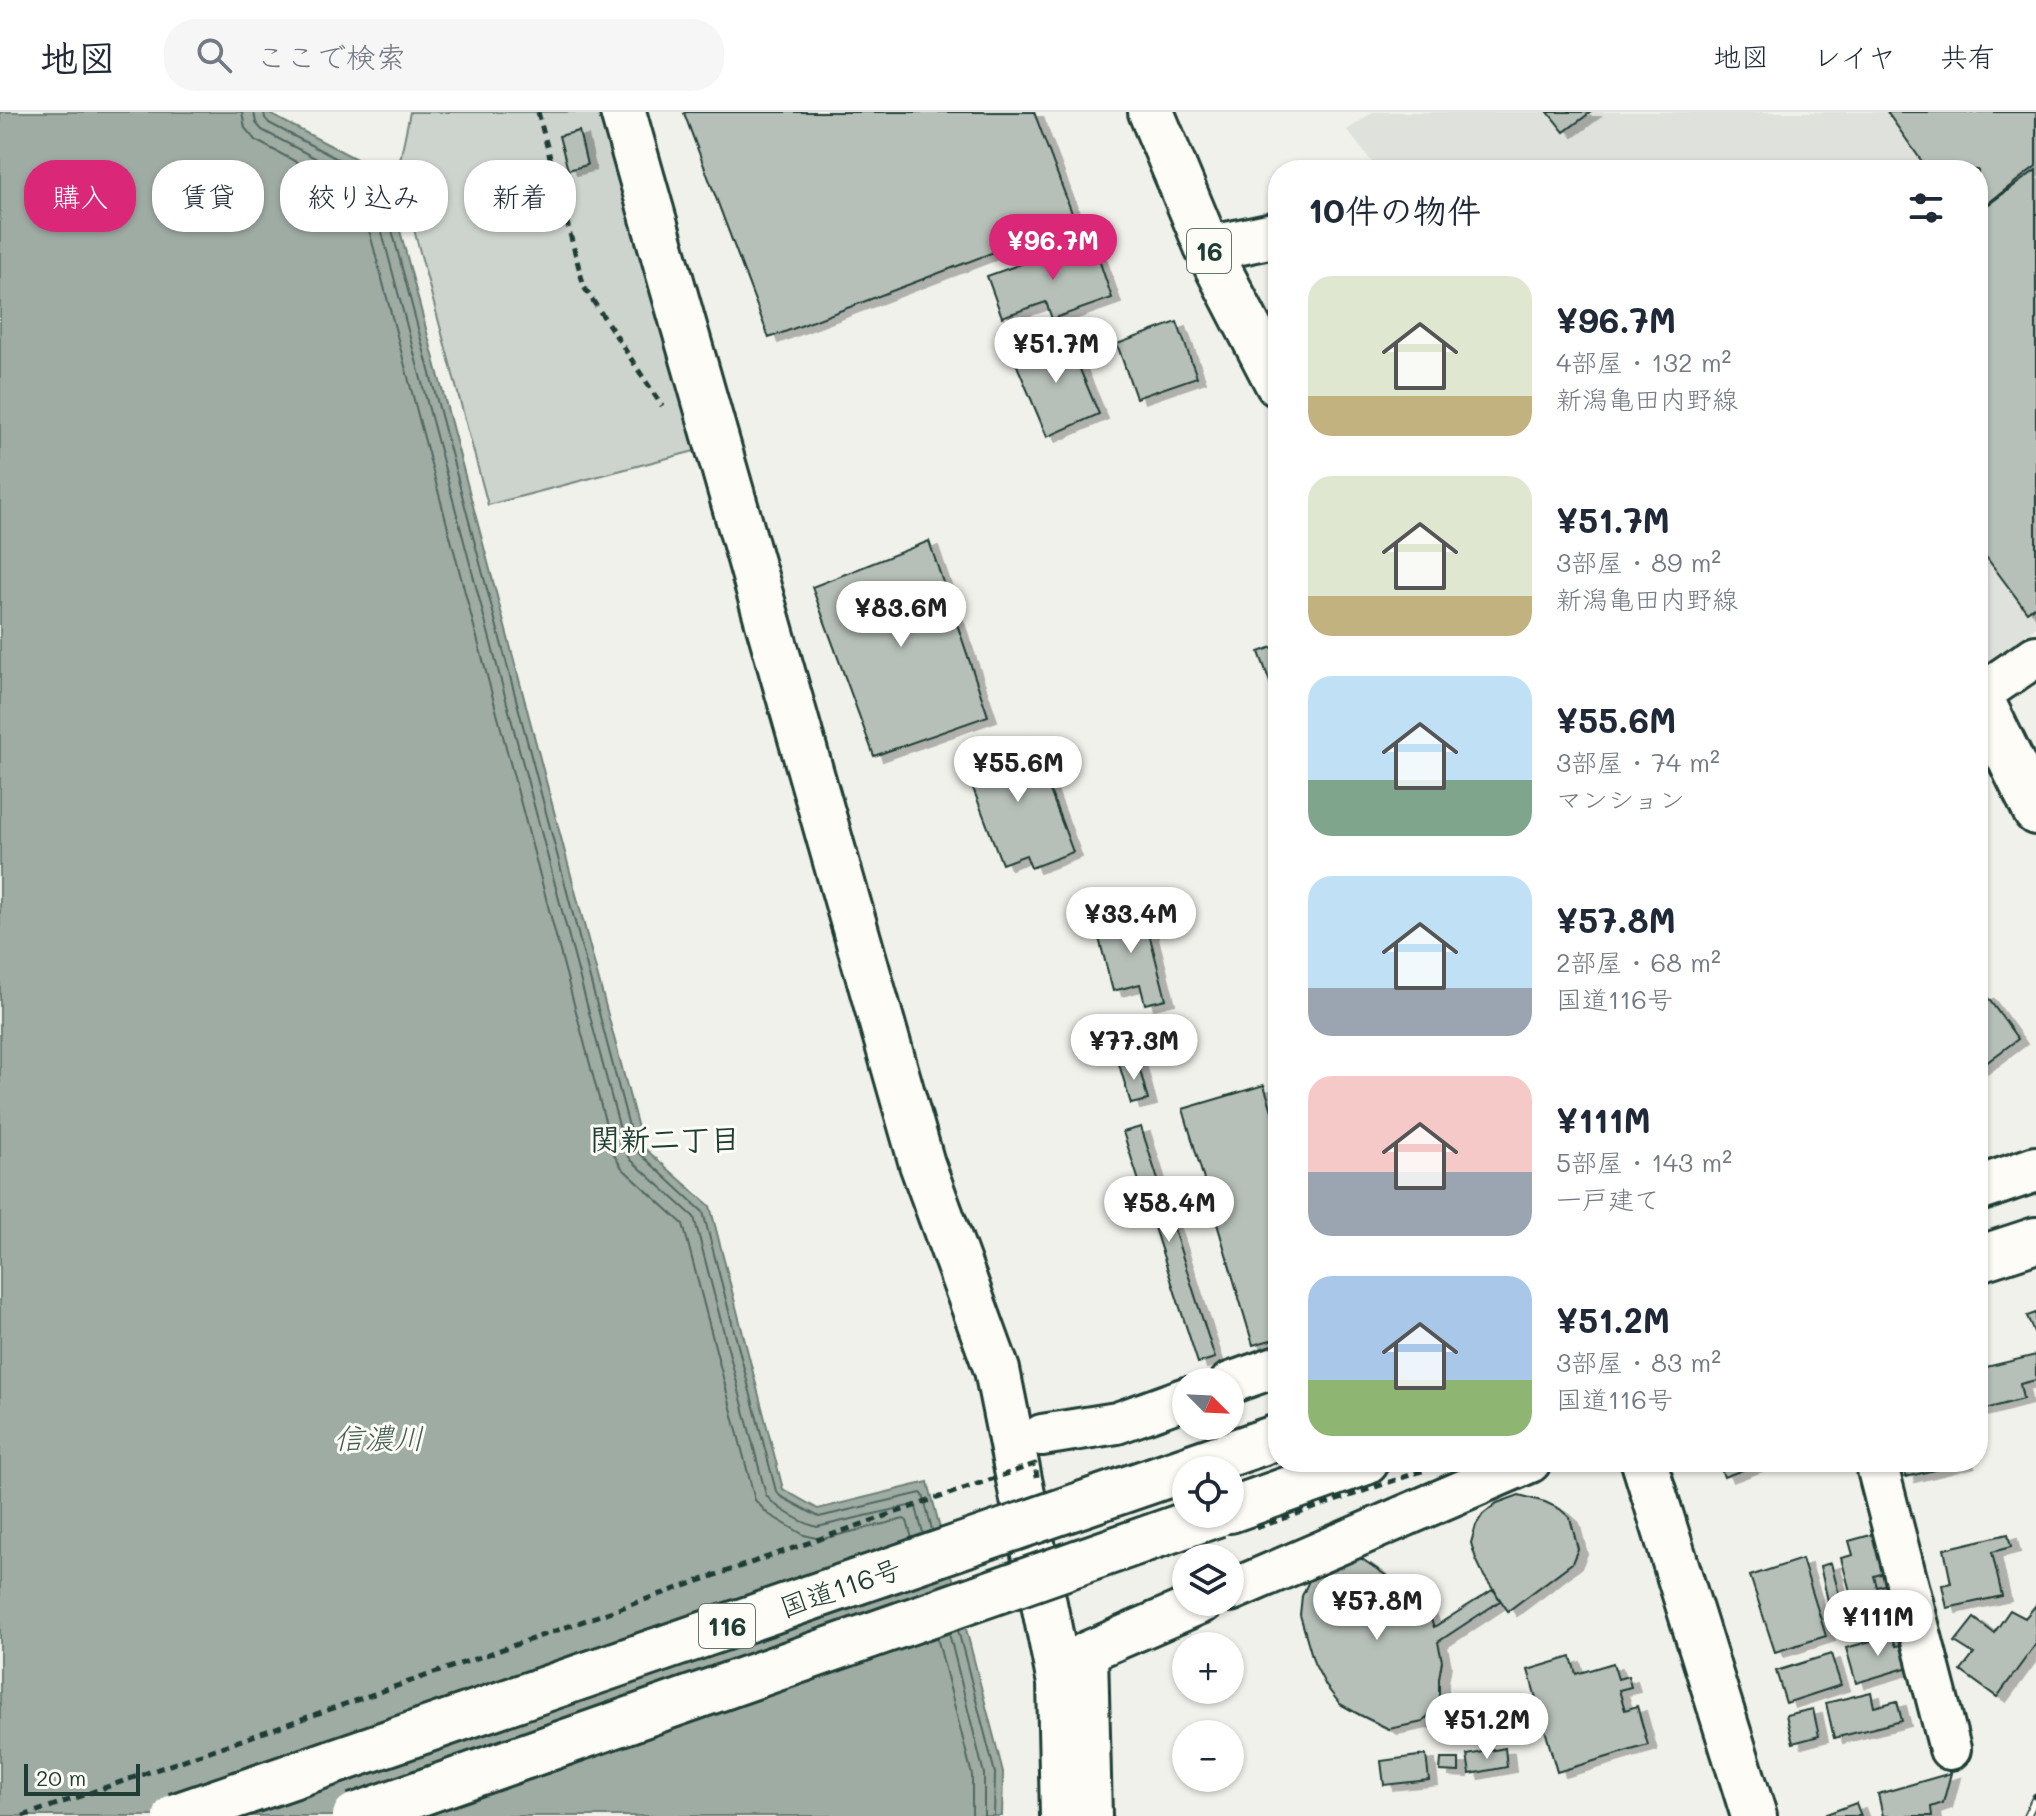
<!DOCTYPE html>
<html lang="ja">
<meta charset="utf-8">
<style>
:root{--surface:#fff;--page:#f6f6f7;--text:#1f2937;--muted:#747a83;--line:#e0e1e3;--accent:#db2777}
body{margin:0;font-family:Mali,"Klee One",sans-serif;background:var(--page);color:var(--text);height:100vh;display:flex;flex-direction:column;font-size:30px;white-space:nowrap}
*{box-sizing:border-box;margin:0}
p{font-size:26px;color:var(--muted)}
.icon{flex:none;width:44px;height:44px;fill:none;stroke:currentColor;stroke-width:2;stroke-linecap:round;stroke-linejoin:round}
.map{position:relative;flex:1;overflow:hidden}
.sheet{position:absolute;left:1268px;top:48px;width:720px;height:1312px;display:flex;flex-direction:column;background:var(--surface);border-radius:32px;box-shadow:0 2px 6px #0004}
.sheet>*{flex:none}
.guide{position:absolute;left:24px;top:48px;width:760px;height:72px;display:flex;gap:16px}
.needle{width:52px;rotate:114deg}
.tools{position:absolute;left:1172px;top:1256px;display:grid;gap:16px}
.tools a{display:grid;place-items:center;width:72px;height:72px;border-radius:50%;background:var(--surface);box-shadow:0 2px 6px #0004;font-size:40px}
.scale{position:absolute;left:24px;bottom:20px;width:116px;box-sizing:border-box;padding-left:8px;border:4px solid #1f3d34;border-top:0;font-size:22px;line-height:28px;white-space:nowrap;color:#1f3d34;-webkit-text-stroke:6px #fdfcf7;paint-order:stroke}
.price{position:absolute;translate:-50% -68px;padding:0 18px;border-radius:28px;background:#fff;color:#222;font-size:26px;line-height:52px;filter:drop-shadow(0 2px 4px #0008)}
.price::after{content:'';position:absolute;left:50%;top:48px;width:24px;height:18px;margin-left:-12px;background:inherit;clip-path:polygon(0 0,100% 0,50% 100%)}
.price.on{background:var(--accent);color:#fff}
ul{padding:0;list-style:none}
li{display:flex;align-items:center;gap:24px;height:200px;padding:0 40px}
li span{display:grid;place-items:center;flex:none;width:224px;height:160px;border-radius:24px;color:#555}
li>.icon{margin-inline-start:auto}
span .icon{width:96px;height:96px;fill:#fffc;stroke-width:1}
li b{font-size:34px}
h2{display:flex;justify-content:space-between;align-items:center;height:96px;padding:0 40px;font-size:34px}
.pill{padding:0 28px;border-radius:32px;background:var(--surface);box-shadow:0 2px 6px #0004;font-size:28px;line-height:72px}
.pill.on{background:var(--accent);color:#fff}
header{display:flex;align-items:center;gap:48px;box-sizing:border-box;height:112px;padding:0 40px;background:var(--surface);border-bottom:2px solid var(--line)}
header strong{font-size:38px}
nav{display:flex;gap:44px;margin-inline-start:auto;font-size:28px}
.search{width:560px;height:72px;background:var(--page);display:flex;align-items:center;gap:20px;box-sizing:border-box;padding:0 28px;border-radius:32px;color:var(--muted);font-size:30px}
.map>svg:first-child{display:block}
</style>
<header>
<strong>地図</strong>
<div class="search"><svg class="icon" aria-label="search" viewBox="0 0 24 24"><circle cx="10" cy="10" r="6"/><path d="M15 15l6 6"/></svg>ここで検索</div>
<nav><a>地図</a><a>レイヤ</a><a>共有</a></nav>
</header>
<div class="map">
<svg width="2036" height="1704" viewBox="0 0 2036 1704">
<defs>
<filter id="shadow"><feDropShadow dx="9" dy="5" stdDeviation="0" flood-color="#0004"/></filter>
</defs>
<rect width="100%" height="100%" fill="#f0f1eb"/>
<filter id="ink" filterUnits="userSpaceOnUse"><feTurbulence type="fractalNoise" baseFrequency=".0125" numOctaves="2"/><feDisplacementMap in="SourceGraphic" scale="16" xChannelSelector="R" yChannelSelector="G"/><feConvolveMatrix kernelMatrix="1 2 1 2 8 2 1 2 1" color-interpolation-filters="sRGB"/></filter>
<g filter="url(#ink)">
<!-- built -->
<path fill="#dfe2dc" d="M1373 0H2036V515L1978 558V58H1378L1347 18Z"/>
<!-- green -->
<path fill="#cdd3cd" stroke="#768880" stroke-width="2" d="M410 0H611L706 336 488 393 398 58Z"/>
<!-- water -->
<path fill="#9faca4" stroke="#6c8077" stroke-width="2" d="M0 0H266L385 62 643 1035 710 1094 783 1377 818 1397 928 1370 1003 1660 1002 1704H0Z"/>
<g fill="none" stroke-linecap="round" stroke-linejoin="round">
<!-- shore -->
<path stroke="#526961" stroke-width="2" d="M242 0 245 16 255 28 360 84 614 1043 622 1056 683 1112 755 1388 768 1402 804 1423 816 1426H826L904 1407 907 1409 912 1426
M254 0 256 11 262 18 370 75 626 1040 631 1048 694 1105 766 1383C774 1395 802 1411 817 1415L913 1393 916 1395 923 1422
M264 0 265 6 269 11 379 69 635 1037 703 1100 776 1379 780 1384 819 1405 921 1381 923 1383 932 1418
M958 1518 995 1661 994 1704
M949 1521 984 1662V1704
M937 1525 972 1663V1704"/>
</g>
<!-- building -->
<path fill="#b6bfb8" stroke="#1f3d34" stroke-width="2" filter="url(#shadow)" d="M687 0H1034L1075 109 769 226 684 1Z
M1548 0H1591L1564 20Z
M1887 0H2036V54L1978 99V58H1928Z
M579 19 587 53 568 58 559 24Z
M2036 58V493L2027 500 1978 434V100Z
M1092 127 1112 186 1052 207 1046 190 1002 205 987 164Z
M1177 210 1197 265 1136 286 1117 232Z
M1065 222 1099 302 1047 325 1013 244Z
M929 429 988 604 874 644 812 475Z
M1278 533V592L1259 540Z
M1030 625 1073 740 1031 756 1026 743 1002 752 963 650Z
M1143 798 1166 887 1145 892 1140 872 1113 879 1095 811Z
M1985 882 2018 927 1978 957V888Z
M1137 947 1148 988 1131 992 1119 952Z
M1264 973 1275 1008 1278 1007V1226L1253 1233 1183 997Z
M1141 1015 1215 1246 1198 1251 1123 1020Z
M2036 1201V1223H2035L2027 1204Z
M2036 1243V1268L2020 1272 2023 1287 1978 1299V1257Z
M1718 1350H1764L1724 1365Z
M1902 1350H1966L1906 1365Z
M1519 1383 1545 1390 1560 1397 1570 1406 1578 1437 1572 1451 1508 1499 1484 1464 1476 1447 1471 1431 1476 1413 1483 1402 1497 1391Z
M1885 1419 1895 1458 1874 1464 1877 1475 1892 1471 1902 1506 1848 1521 1842 1498 1854 1494 1841 1446 1853 1443 1849 1429Z
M2008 1422 2011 1435 1992 1440 2002 1484 1947 1496 1942 1473 1951 1471 1944 1437Z
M1346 1444 1362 1447 1397 1471 1428 1499 1434 1515 1494 1477 1500 1489 1438 1530 1442 1549 1439 1566V1584L1432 1599 1423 1610 1389 1617 1360 1603 1340 1592 1326 1574 1314 1551 1300 1503 1302 1484 1312 1462Z
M1802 1447 1826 1524 1775 1540 1750 1464Z
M1831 1451 1840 1486 1828 1489 1820 1454Z
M2036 1493V1532L1997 1585 1961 1559 1974 1542 1955 1530 1974 1506 1994 1521 2010 1498 2025 1506Z
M1892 1523 1896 1534 1905 1532 1912 1554 1856 1571 1846 1536Z
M1831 1542 1841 1573 1786 1591 1776 1559Z
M1571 1545 1576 1562 1613 1551 1618 1567 1628 1564 1631 1575 1619 1578 1625 1598 1637 1594 1648 1633 1557 1660 1528 1558Z
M1871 1580 1874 1595 1897 1589 1902 1609 1834 1626 1826 1591Z
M1813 1597 1819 1624 1793 1631 1786 1603Z
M1505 1636 1507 1655 1470 1662 1467 1643Z
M1426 1643 1429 1668 1384 1673 1381 1649Z
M1441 1647H1459V1660L1440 1659Z
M1951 1661 1943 1691 1931 1695 1932 1704H1883L1878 1682Z
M1856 1691 1861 1704H1821Z"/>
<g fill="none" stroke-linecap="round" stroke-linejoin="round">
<defs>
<path id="street" d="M1979 583 2036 544
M1230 1271 1278 1254
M1042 1323 1117 1311 1186 1286
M1876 1350 1950 1637
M1230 1479 1530 1350
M1091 1704 1087 1540 1203 1490"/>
<path id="secondary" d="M623 0 922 1052 997 1258 1060 1571 1063 1704
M1208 137 1278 122
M1978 581 2036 700
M1644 1350 1754 1704"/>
<path id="primary" d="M1151 0 1208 137 1278 272"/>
<path id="highway" d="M1978 1077 2036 1057
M1978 1147 2036 1128
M1230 1398 1366 1350"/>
</defs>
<!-- street casing -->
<use href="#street" stroke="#1f3d34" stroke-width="46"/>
<!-- secondary casing -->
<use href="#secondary" stroke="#1f3d34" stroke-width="50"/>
<!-- primary casing -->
<use href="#primary" stroke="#1f3d34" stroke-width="50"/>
<!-- highway casing -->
<use href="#highway" stroke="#1f3d34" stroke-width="50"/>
<!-- path -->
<path stroke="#1f3d34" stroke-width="5" stroke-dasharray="8 6" stroke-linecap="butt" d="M538 0 584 175 662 294"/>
<!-- street -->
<use href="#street" stroke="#fdfcf7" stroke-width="40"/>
<!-- secondary -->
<use href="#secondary" stroke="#fdfcf7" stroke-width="44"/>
<!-- primary -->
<use href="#primary" stroke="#fdfcf7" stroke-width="44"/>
<!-- highway -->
<use href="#highway" stroke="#fdfcf7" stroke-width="44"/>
<defs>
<path id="rail" d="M2027 1704 2036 1685"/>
</defs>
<!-- rail casing -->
<use href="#rail" stroke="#1f3d34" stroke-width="9"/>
<!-- rail -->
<use href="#rail" stroke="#fdfcf7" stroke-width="6" stroke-dasharray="18" stroke-linecap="butt"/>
<defs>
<path id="highway-bridge" d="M176 1704 1278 1325
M355 1704 1217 1402"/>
</defs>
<!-- highway-bridge casing -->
<use href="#highway-bridge" stroke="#1f3d34" stroke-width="50" stroke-linecap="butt"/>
<!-- path-bridge -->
<path stroke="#1f3d34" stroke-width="5" stroke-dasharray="8 6" stroke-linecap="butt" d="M1256 1416 1448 1350
M23 1704 1035 1352 1037 1365"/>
<!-- highway-bridge -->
<use href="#highway-bridge" stroke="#fdfcf7" stroke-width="44"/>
</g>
</g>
<g text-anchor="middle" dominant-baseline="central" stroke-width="6" stroke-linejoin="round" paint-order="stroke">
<!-- shield labels -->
<g fill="#fdfcf7" stroke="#62766e" stroke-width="2">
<rect x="1187" y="117" width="44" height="44" rx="6"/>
<rect x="699" y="1492" width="56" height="44" rx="6"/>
</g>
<g font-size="26" font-weight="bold" fill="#1f3d34">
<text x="1209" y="139">16</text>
<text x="727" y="1514">116</text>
</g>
<!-- street labels -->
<g font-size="28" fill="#1f3d34" stroke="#fdfcf7">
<text transform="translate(840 1475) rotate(-19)">国道116号</text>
</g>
<!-- neighbourhood labels -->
<g font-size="30" font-weight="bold" fill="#1f3d34" stroke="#fdfcf7">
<text x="665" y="1026">関新二丁目</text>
</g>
<!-- water labels -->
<g font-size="30" font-style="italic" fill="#455e56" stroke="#fdfcf7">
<text x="379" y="1325">信濃川</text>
</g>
</g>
</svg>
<div class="tools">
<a><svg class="needle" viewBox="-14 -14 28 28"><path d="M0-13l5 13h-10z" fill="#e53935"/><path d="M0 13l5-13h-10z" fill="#747a83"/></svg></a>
<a><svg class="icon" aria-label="locate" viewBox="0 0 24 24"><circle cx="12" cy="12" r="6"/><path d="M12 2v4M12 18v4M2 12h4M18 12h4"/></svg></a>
<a><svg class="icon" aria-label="layers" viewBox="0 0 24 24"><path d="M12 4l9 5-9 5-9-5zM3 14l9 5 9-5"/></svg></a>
<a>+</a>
<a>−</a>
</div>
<div class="scale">20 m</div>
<b class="price on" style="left:1053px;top:170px">¥96.7M</b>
<b class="price" style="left:1056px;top:273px">¥51.7M</b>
<b class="price" style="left:901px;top:537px">¥83.6M</b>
<b class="price" style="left:1018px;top:692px">¥55.6M</b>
<b class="price" style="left:1131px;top:843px">¥33.4M</b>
<b class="price" style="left:1134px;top:970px">¥77.3M</b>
<b class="price" style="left:1169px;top:1132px">¥58.4M</b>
<b class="price" style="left:1377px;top:1530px">¥57.8M</b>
<b class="price" style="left:1878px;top:1546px">¥111M</b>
<b class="price" style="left:1487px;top:1649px">¥51.2M</b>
<div class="guide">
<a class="pill on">購入</a>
<a class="pill">賃貸</a>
<a class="pill">絞り込み</a>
<a class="pill">新着</a>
</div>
<section class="sheet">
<h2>10件の物件<svg class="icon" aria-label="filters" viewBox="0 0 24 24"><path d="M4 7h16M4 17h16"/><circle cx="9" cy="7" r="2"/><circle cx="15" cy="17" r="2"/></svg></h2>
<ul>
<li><span style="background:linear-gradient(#dfe7d0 75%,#c2b280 0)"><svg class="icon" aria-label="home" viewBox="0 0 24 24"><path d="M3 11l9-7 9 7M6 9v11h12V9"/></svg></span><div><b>¥96.7M</b><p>4部屋 · 132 m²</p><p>新潟亀田内野線</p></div></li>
<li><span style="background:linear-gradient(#dfe7d0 75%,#c2b280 0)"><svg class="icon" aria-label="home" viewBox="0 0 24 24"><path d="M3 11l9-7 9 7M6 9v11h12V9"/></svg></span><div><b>¥51.7M</b><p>3部屋 · 89 m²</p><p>新潟亀田内野線</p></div></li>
<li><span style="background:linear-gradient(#bfe0f5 65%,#7fa58c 0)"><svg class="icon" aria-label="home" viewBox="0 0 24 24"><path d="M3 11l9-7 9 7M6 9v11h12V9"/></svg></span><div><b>¥55.6M</b><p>3部屋 · 74 m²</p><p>マンション</p></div></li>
<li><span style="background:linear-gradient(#bfe0f5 70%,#9aa5b1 0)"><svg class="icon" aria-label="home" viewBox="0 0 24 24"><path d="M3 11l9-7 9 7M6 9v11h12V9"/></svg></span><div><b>¥57.8M</b><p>2部屋 · 68 m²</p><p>国道116号</p></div></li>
<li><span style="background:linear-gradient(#f6c9c9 60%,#9aa5b1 0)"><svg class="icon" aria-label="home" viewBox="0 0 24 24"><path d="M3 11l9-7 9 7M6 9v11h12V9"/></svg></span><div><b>¥111M</b><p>5部屋 · 143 m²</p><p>一戸建て</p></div></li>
<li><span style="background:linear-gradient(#a9c7e8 65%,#8fb573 0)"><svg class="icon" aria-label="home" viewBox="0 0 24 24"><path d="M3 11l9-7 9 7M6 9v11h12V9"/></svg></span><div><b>¥51.2M</b><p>3部屋 · 83 m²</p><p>国道116号</p></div></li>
</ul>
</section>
</div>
